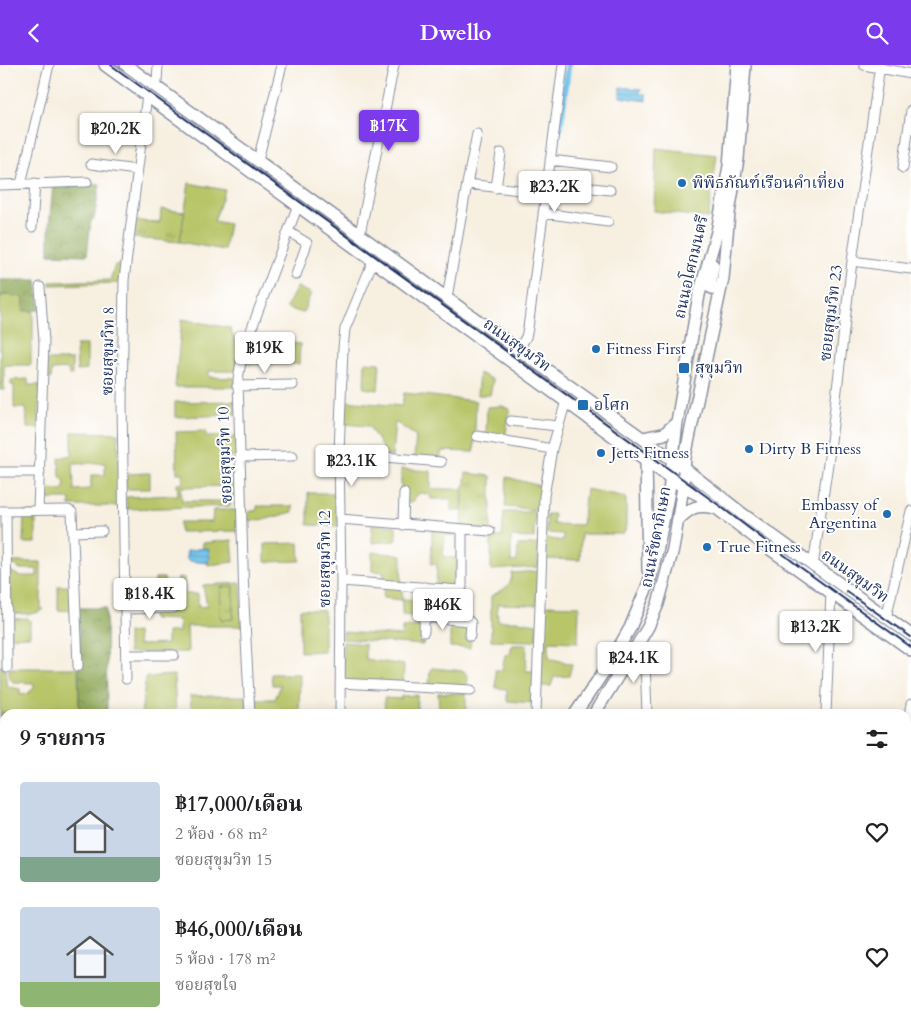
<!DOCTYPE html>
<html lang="th">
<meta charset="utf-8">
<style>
:root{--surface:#fff;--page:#f6f6f6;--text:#202124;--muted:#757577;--accent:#7c3aed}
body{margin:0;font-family:Cardo,"Noto Serif Thai",serif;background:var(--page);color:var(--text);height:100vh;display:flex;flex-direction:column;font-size:19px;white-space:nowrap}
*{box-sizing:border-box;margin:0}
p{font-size:16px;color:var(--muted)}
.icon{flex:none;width:28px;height:28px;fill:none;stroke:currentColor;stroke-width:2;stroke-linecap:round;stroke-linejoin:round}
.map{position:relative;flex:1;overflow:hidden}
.side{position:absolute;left:0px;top:644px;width:911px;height:321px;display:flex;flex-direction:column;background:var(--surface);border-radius:15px 15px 0 0;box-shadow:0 2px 12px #0003}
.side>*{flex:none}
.price{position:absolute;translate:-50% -42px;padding:0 11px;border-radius:5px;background:#fff;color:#222;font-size:16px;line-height:32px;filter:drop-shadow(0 1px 2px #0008)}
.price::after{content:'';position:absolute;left:50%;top:30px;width:15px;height:11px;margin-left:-8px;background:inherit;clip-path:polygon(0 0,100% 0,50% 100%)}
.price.on{background:var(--accent);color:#fff}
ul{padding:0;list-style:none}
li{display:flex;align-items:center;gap:15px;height:125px;padding:0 20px}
li span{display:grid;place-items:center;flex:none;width:140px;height:100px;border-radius:5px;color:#555}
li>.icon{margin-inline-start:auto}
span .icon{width:60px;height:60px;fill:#fffc;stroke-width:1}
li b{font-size:21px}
h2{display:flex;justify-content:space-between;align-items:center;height:60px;padding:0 20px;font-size:21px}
header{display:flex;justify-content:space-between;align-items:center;height:65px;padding:0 20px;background:var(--accent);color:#fff;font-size:22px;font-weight:700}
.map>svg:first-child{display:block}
</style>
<header><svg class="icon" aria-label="back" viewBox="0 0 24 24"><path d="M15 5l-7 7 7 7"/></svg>Dwello<svg class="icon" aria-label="search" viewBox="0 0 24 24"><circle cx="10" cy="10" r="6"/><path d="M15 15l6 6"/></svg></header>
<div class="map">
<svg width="911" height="964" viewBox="0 0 911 964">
<defs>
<pattern id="grass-tufts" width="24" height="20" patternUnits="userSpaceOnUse" patternTransform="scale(1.25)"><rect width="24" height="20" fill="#b8c567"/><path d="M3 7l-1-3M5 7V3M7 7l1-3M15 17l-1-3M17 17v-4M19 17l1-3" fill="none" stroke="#95a058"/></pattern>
<pattern id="forest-crowns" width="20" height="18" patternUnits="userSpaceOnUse" patternTransform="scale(1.25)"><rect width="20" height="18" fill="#92aa5c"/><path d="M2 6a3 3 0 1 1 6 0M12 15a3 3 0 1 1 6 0" fill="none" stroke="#768b4f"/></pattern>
<pattern id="water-rules" width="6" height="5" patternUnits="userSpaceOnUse" patternTransform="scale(1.25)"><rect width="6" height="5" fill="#6dc1e9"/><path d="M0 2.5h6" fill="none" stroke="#599dc0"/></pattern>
</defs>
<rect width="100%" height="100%" fill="#fff"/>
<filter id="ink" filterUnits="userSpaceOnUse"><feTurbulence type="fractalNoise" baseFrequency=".02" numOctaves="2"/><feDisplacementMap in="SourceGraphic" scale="10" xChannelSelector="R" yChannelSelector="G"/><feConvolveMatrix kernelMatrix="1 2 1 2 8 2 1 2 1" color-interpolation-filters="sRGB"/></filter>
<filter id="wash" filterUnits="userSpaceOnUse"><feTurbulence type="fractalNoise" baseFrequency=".0096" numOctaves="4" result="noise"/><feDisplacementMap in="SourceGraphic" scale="20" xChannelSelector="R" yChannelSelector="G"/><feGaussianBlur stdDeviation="1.12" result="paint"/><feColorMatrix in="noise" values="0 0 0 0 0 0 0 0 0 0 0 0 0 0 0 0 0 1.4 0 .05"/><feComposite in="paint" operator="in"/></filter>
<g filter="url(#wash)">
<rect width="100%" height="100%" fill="#f7efe0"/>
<!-- grass -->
<path fill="url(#grass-tufts)" stroke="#6a7a62" d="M161 144 185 147 180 177 134 173 135 156 160 157Z
M466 408 491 411V465L462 462 463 430Z
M24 447 36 448V478H23Z
M234 521 233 554 222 555 220 552 221 522Z
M0 678H5V960H244V964H0Z
M257 960H508V964H257Z"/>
<!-- forest -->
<path fill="url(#forest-crowns)" stroke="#566c5d" d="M100 119 94 154 91 155 87 190 49 189V161L53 121Z
M0 215H37L40 245 23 246 24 235 22 232 5 230 0 232Z
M79 543H106L107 649H5V652H0V647L79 648Z"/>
<!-- garden -->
<path fill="#b8c567" stroke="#6a7a62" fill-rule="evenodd" d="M656 83 717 90 708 153 654 146Z
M189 118 225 125 214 156 229 159 224 185 180 177Z
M121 199 119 218 50 220V217L110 215 115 200Z
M297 222 311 228 303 248 286 243Z
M5 230 22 232 24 235 23 246H33V277L31 278V300H4V325H0V232Z
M182 254 230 263 238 283H242L236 306H209V312L235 313V322H175Z
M252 275 300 279 299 299H243Z
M76 280H87V305L77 306Z
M47 295H72V310H69L68 304 52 305 51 313H46Z
M365 297 380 298 378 325 364 323Z
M479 308 493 315 490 330H477Z
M28 314V320H40L39 363H27L26 343H14V320H11V315Z
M404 328 476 336 474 387 441 386V395L414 393 416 371 395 357 392 392 387 391 369 361 343 359 344 336 402 341Z
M235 336 236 350 175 352V337Z
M502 341 510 344 505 374 486 370 487 342Z
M206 366V372L236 371 237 392H225L227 417H238V432H230L229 421 181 422 182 436H230L231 441 127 444 126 432 178 430 177 418H183V408H177L176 367Z
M72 367 118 368 121 441H70V434H46V428L49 424 62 425 64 422 65 417 60 411 59 393 72 390ZM73 398H105V410H91V424L74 425Z
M548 386 541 445 505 442 507 412 540 421Z
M401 404 431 406V424H463L462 446H451V434H431L430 429 419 428 411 438H406L401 428Z
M150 408V424H126L125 409Z
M586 424 626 432V463L623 469H581L580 495 545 494V473L563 476V469L546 468 547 449H554L553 459 582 460Z
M308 428H337L338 461 308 460Z
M257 441H293V447L267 454 248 456V447L257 445Z
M213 445H238L239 466 180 467V457H212Z
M504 447H535L534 473 511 472V497L517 496 518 480 539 479 538 502 491 505V471L502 472Z
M372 459 396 461V476L372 478Z
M432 465 460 466 461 471 445 470 443 492 461 493V521H436L437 499H431Z
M232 475 234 497 208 500 202 478Z
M299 478 300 496 265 497V479Z
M372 487 402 490 401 519 383 517 384 507 372 506Z
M9 497H41V544H44C32 552 23 548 10 548L9 505 19 511H37V504H20Z
M538 506 537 540 497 539 498 556H517L537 559V573L533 576 491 575V531C502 525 512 522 512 508Z
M155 513H164L166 527 178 528V513H184L185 529H198V542L207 541 203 520 241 518 243 561H187L188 587 128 588V568L137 567 138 580 167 579V567H179V555L152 554V546L156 540ZM234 521 233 554 222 555 220 552 221 522Z
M384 520 402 522V534L423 535V552L402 550V535L383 533Z
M58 521H73L74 546 58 545Z
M543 540 579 541 578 577 549 576V593L572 599 569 611 554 612 551 621H539Z
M300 544 324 545V586L300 587Z
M28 553 30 555V571L9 572V556L12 554Z
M450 556 467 557 471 574 470 583 450 582Z
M423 560V580L343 574V567L402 571V563Z
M343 577 365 579V594L404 600 403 620 342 616Z
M512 580H527L526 606H536L535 638 507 636V624L496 623 495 605H502L505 590 510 588Z
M0 601 5 602 6 617 9 622 20 624V630L27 629 34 623V618L13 617 9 612V603H78L79 649 0 647Z
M432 603 464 606 468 610 467 623 429 621 430 605Z
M271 609H300L299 649H253L252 634H275L281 620H272Z
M174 610 176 649H141L146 612Z
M438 628H466V646H439Z
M417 630V649H385L384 633 401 634V631Z
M190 631H246L247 649H192Z
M5 721V908H0V722Z"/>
<!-- water -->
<path fill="url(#water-rules)" stroke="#4478a4" d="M620 22 641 24 639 29H646V36L620 32Z
M202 483H208L210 492 208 498 188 496 186 492 187 486Z
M327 960H489V964H326Z"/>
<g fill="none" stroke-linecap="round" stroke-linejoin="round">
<!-- canal -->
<path stroke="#6dc1e9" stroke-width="7" d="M560 62 568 0"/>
</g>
</g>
<g filter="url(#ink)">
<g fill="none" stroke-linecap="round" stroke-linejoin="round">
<defs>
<path id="minor" d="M864 0 911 9
M154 20 157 17 158 0
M99 65 141 70
M258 95 282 0
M550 95 611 102
M91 99 137 105
M903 103 911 45
M547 118 610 125
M21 119 49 0
M467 119 546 128
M0 120 87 117
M496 123 501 88
M543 148 608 157
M32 162 35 118
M289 167 307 178 296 210
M360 169 394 0
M852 196 911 204
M446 232 448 227 467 119 477 69
M518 285 526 272 528 263 563 0
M237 321 293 320
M511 356 558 361
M477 371 552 384
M339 388 441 397
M240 392 293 391
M0 407H40
M38 445 44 277 40 222
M0 446 68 445 72 447 78 601
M6 446 7 603
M340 454 490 466
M403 460 404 428
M73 467 102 466
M813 501 830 385 852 196 880 0
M341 516 459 525 462 522V464
M125 544 174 543
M424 552 469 556 471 558 470 571
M886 553 911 446
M424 567 425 522
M636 582 642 589 645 595 647 649
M126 590H174
M126 614 122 338 124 215 147 30
M340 618 471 625
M911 639 907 661 911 665
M250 649 244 538 238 314 242 291 257 249 298 140
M340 649 341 516 339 388 343 283 345 264 373 196
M536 649 544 431 552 384 566 336
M826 649 831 527
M906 719 911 720
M906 946H911
M649 960 650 964
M697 960 698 964
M826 960V964
M855 964V960
M880 964V960"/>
<path id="major" d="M105 0 683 422 699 430 770 484 911 585
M126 0 463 245 684 403 744 450 911 570
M713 200 710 222 717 225 721 221
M643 373 664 369 677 357
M646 394 648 505
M678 455C691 442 697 439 715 443
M575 649 611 596 630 563 649 517 658 482 669 426 677 357 699 230 717 167 729 101 737 0
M594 649 636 582 648 562 658 539 673 484 683 422 685 392 723 213 729 148 738 94 745 0
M513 960V964
M531 960V964"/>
</defs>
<!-- minor casing -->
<use href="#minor" stroke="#898f9f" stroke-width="11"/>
<!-- major casing -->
<use href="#major" stroke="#898f9f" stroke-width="14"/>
<!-- minor -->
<use href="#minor" stroke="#fff" stroke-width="9"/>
<!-- major -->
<use href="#major" stroke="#fff" stroke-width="11"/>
<!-- rail -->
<path stroke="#1b2f5e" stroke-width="2" d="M111 0 720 441 800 502 911 582
M846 526 911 572"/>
</g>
</g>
<!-- markers -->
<g fill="#1f6fb2" stroke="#fff" stroke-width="2">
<circle cx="682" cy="118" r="5"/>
<circle cx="596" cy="284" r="5"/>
<rect x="678" y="297" width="12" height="12" rx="2.5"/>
<rect x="577" y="334" width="12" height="12" rx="2.5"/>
<circle cx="749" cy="384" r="5"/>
<circle cx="601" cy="388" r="5"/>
<circle cx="887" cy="449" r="5"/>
<circle cx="707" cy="482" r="5"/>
</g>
<g text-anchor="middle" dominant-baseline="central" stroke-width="4" stroke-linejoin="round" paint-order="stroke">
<!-- poi labels -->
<g font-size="16" fill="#1b2f5e" stroke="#fff" text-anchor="start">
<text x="692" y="118">พิพิธภัณฑ์เรือนคำเที่ยง</text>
<text x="606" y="284">Fitness First</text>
<text x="695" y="303">สุขุมวิท</text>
<text x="594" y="340">อโศก</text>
<text x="759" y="384">Dirty B Fitness</text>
<text x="611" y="388">Jetts Fitness</text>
<text x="877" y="440" text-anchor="end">Embassy of<tspan x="877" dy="18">Argentina</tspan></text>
<text x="717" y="482">True Fitness</text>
</g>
<!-- street labels -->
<g font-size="16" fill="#1b2f5e" stroke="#fff">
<text transform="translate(691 202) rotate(-77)">ถนนอโศกมนตรี</text>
<text transform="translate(831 248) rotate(-83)">ซอยสุขุมวิท 23</text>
<text transform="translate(517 280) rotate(36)">ถนนสุขุมวิท</text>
<text transform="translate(108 286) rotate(-89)">ซอยสุขุมวิท 8</text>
<text transform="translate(225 390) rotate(-92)">ซอยสุขุมวิท 10</text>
<text transform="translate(656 472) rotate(-79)">ถนนรัชดาภิเษก</text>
<text transform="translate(325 494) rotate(-90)">ซอยสุขุมวิท 12</text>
<text transform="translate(855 511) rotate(36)">ถนนสุขุมวิท</text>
</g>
</g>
</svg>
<b class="price on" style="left:389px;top:87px">฿17K</b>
<b class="price" style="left:116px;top:90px">฿20.2K</b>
<b class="price" style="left:555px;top:148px">฿23.2K</b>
<b class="price" style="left:265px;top:309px">฿19K</b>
<b class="price" style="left:352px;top:422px">฿23.1K</b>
<b class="price" style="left:150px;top:555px">฿18.4K</b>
<b class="price" style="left:443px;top:566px">฿46K</b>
<b class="price" style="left:816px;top:588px">฿13.2K</b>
<b class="price" style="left:634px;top:619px">฿24.1K</b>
<section class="side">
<h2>9 รายการ<svg class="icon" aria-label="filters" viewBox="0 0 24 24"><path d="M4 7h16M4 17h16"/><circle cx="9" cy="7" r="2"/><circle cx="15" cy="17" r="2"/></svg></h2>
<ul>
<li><span style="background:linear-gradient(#c9d6e8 75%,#7fa58c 0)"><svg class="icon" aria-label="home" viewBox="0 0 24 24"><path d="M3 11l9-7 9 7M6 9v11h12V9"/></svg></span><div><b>฿17,000/เดือน</b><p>2 ห้อง · 68 m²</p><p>ซอยสุขุมวิท 15</p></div><svg class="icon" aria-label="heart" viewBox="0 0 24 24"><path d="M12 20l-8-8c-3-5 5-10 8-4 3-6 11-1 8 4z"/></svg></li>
<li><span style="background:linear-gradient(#c9d6e8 75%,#8fb573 0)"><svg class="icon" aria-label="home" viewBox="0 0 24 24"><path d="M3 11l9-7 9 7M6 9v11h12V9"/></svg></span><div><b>฿46,000/เดือน</b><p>5 ห้อง · 178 m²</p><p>ซอยสุขใจ</p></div><svg class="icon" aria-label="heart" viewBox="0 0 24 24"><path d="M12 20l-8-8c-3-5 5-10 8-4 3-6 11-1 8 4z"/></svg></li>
</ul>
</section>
</div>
